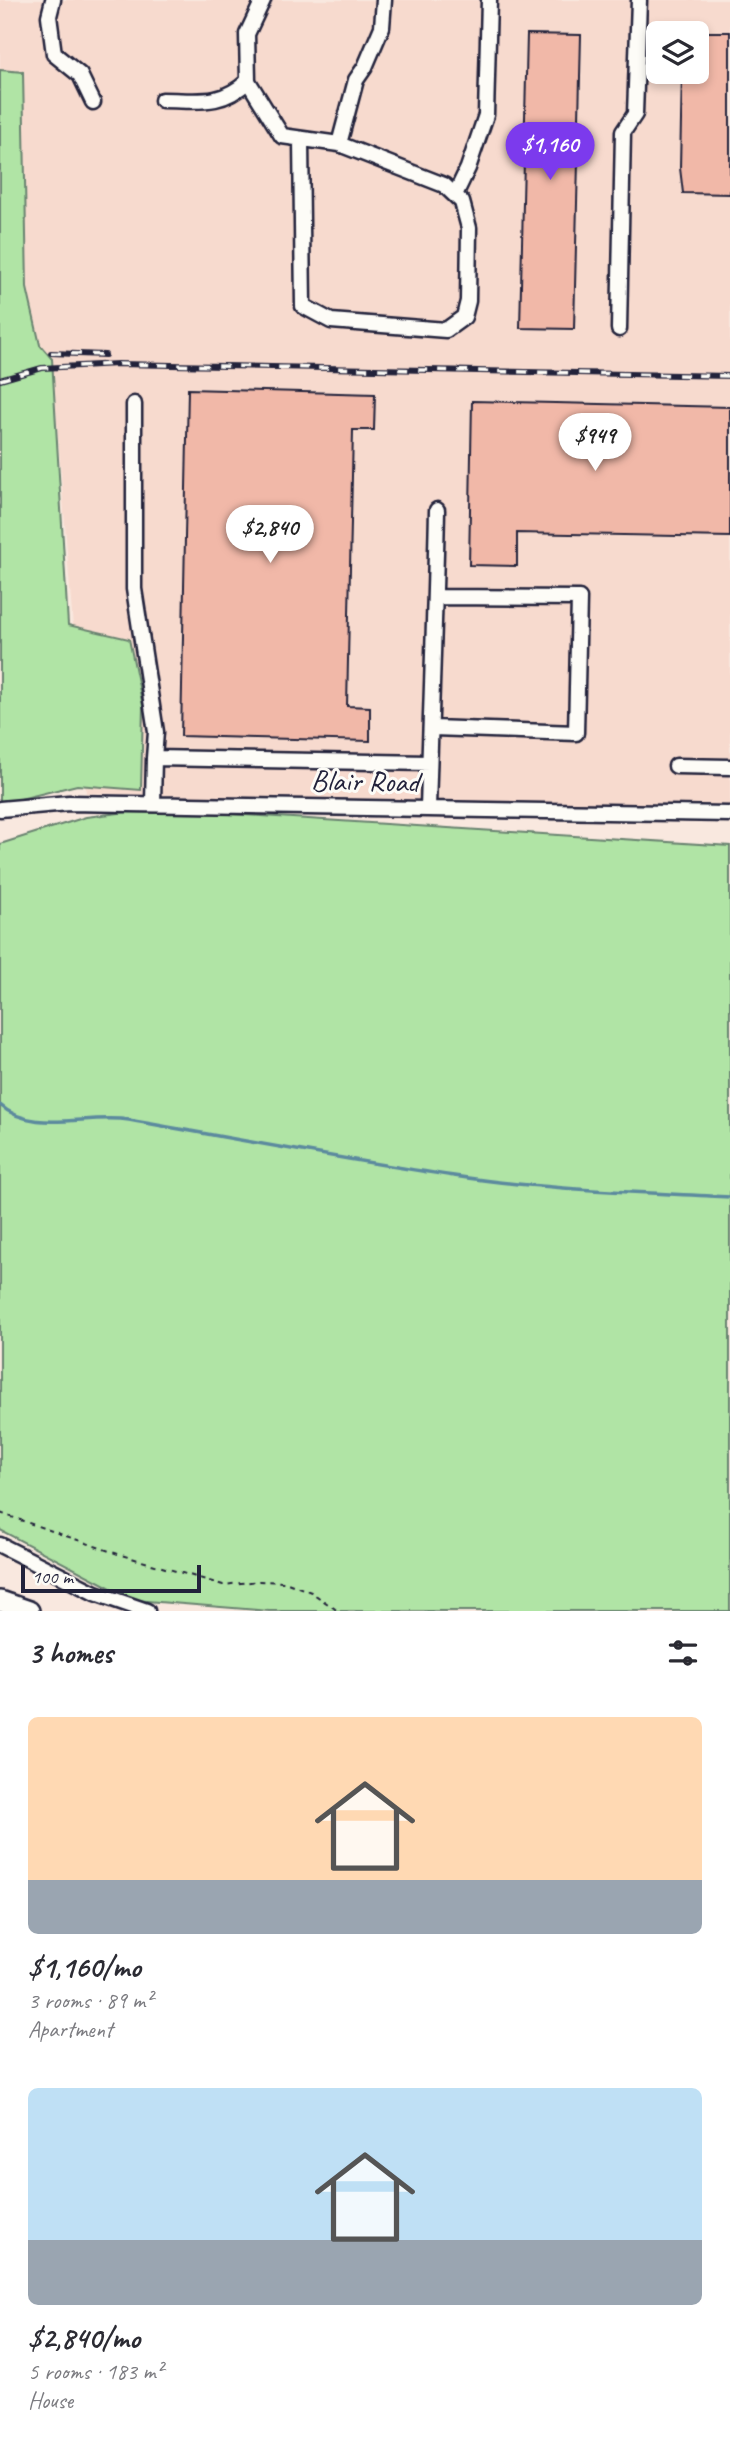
<!DOCTYPE html>
<meta charset="utf-8">
<style>
:root{--surface:#fff;--page:#f7f7f7;--text:#2b2b33;--muted:#7c7c81;--accent:#7c3aed}
body{margin:0;font-family:Caveat,sans-serif;background:var(--page);color:var(--text);height:100vh;display:flex;flex-direction:column;font-size:26px;white-space:nowrap}
*{box-sizing:border-box;margin:0}
p{font-size:23px;color:var(--muted)}
.icon{flex:none;width:38px;height:38px;fill:none;stroke:currentColor;stroke-width:2;stroke-linecap:round;stroke-linejoin:round}
.map{position:relative;height:1611px;overflow:hidden}
.panel{display:flex;flex-direction:column;background:var(--surface);flex:1}
.panel>*{flex:none}
.buttons{position:absolute;left:646px;top:21px;display:grid;gap:14px}
.buttons a{display:grid;place-items:center;width:63px;height:63px;border-radius:10px;background:var(--surface);box-shadow:0 4px 10px #0003;font-size:35px}
.scale{position:absolute;left:21px;bottom:18px;width:180px;box-sizing:border-box;padding-left:7px;border:4px solid #22223b;border-top:0;font-size:19px;line-height:24px;white-space:nowrap;color:#22223b;-webkit-text-stroke:5px #fdfcf7;paint-order:stroke}
.price{position:absolute;translate:-50% -60px;padding:0 16px;border-radius:24px;background:#fff;color:#222;font-size:23px;line-height:46px;filter:drop-shadow(0 2px 4px #0008)}
.price::after{content:'';position:absolute;left:50%;top:42px;width:21px;height:16px;margin-left:-10px;background:inherit;clip-path:polygon(0 0,100% 0,50% 100%)}
.price.selected{background:var(--accent);color:#fff}
ul{padding:0;list-style:none}
li{display:grid;align-content:center;gap:14px;height:371px;padding:0 28px}
li span{display:grid;place-items:center;height:217px;border-radius:10px;color:#555}
li>.icon{margin-inline-start:auto}
span .icon{width:126px;height:126px;fill:#fffc;stroke-width:1}
li b{font-size:30px}
h2{display:flex;justify-content:space-between;align-items:center;height:84px;padding:0 28px;font-size:30px}
.map>svg:first-child{display:block}
</style>
<div class="map">
<svg width="730" height="1611" viewBox="0 0 730 1611">
<rect width="100%" height="100%" fill="#f9e8df"/>
<filter id="ink" filterUnits="userSpaceOnUse"><feTurbulence type="fractalNoise" baseFrequency=".0143" numOctaves="2"/><feDisplacementMap in="SourceGraphic" scale="14" xChannelSelector="R" yChannelSelector="G"/><feConvolveMatrix kernelMatrix="1 2 1 2 8 2 1 2 1" color-interpolation-filters="sRGB"/></filter>
<g filter="url(#ink)">
<!-- built -->
<path fill="#f7dace" fill-rule="evenodd" d="M0 0H730V815L86 793 52 359 40 345 27 288 23 72 0 70ZM658 33H696V72H658Z"/>
<!-- green -->
<path fill="#b0e4a5" stroke="#698370" stroke-width="2" d="M0 70 23 72 27 288 40 345 52 359 68 625 129 639 143 706 141 790 77 785 0 804Z
M152 809 730 846V1611H269L134 1600 0 1530V844L86 817Z"/>
<g fill="none" stroke-linecap="round" stroke-linejoin="round">
<!-- stream -->
<path stroke="#5b8a9e" stroke-width="3.5" d="M0 1105C33 1135 88 1113 129 1120 237 1139 345 1160 454 1176 545 1190 638 1192 730 1197"/>
</g>
<!-- building -->
<path fill="#f1b8a8" stroke="#22223b" stroke-width="2" d="M697 32H730V194L683 193 680 168 682 72H696Z
M527 34 581 35 574 329 520 328Z
M188 389 375 394 374 430H353L347 706 370 707V741L181 736Z
M472 401 730 407V537L517 533V566L469 565Z"/>
<g fill="none" stroke-linecap="round" stroke-linejoin="round">
<defs>
<path id="minor" d="M53 0 49 16 54 54 80 75 93 102
M248 81 282 136 339 144 356 80 365 67 382 27 384 0
M162 100C197 100 220 107 248 81L247 34 263 0
M301 140 303 306 331 321 446 330 464 317 468 301 469 228 462 202 444 185 339 144
M455 195 468 168 486 115 489 0
M619 329 623 132 635 114 639 0
M134 404V589L156 732 154 758 429 763
M433 728 576 733 579 598 435 597
M676 766 730 767
M153 803 154 758
M428 808C431 709 435 609 437 510
M0 809 69 803 730 814
M0 1545 95 1593 147 1611"/>
<path id="highway" d="M0 1601 29 1611"/>
</defs>
<!-- minor casing -->
<use href="#minor" stroke="#22223b" stroke-width="19"/>
<!-- highway casing -->
<use href="#highway" stroke="#22223b" stroke-width="24"/>
<!-- path -->
<path stroke="#22223b" stroke-width="2" stroke-dasharray="5 5" stroke-linecap="butt" d="M0 1513 118 1554 223 1585 259 1581 285 1582 311 1592 338 1611"/>
<!-- minor -->
<use href="#minor" stroke="#fdfcf7" stroke-width="14"/>
<!-- highway -->
<use href="#highway" stroke="#fdfcf7" stroke-width="19"/>
<defs>
<path id="rail" d="M51 353 105 355
M0 380 42 368 118 364 730 376"/>
</defs>
<!-- rail casing -->
<use href="#rail" stroke="#22223b" stroke-width="6"/>
<!-- rail -->
<use href="#rail" stroke="#fdfcf7" stroke-width="3.5" stroke-dasharray="10" stroke-linecap="butt"/>
</g>
</g>
<g text-anchor="middle" dominant-baseline="central" stroke-width="6" stroke-linejoin="round" paint-order="stroke">
<!-- street labels -->
<g font-size="30" fill="#22223b" stroke="#fdfcf7">
<text transform="translate(365 781) rotate(1)">Blair Road</text>
</g>
</g>
</svg>
<div class="buttons">
<a><svg class="icon" aria-label="layers" viewBox="0 0 24 24"><path d="M12 4l9 5-9 5-9-5zM3 14l9 5 9-5"/></svg></a>
</div>
<div class="scale">100 m</div>
<b class="price selected" style="left:550px;top:182px">$1,160</b>
<b class="price" style="left:595px;top:473px">$949</b>
<b class="price" style="left:270px;top:565px">$2,840</b>
</div>
<section class="panel">
<h2>3 homes<svg class="icon" aria-label="filters" viewBox="0 0 24 24"><path d="M4 7h16M4 17h16"/><circle cx="9" cy="7" r="2"/><circle cx="15" cy="17" r="2"/></svg></h2>
<ul>
<li><span style="background:linear-gradient(#ffd9b3 75%,#9aa5b1 0)"><svg class="icon" aria-label="home" viewBox="0 0 24 24"><path d="M3 11l9-7 9 7M6 9v11h12V9"/></svg></span><div><b>$1,160/mo</b><p>3 rooms · 89 m²</p><p>Apartment</p></div></li>
<li><span style="background:linear-gradient(#bfe0f5 70%,#9aa5b1 0)"><svg class="icon" aria-label="home" viewBox="0 0 24 24"><path d="M3 11l9-7 9 7M6 9v11h12V9"/></svg></span><div><b>$2,840/mo</b><p>5 rooms · 183 m²</p><p>House</p></div></li>
</ul>
</section>
